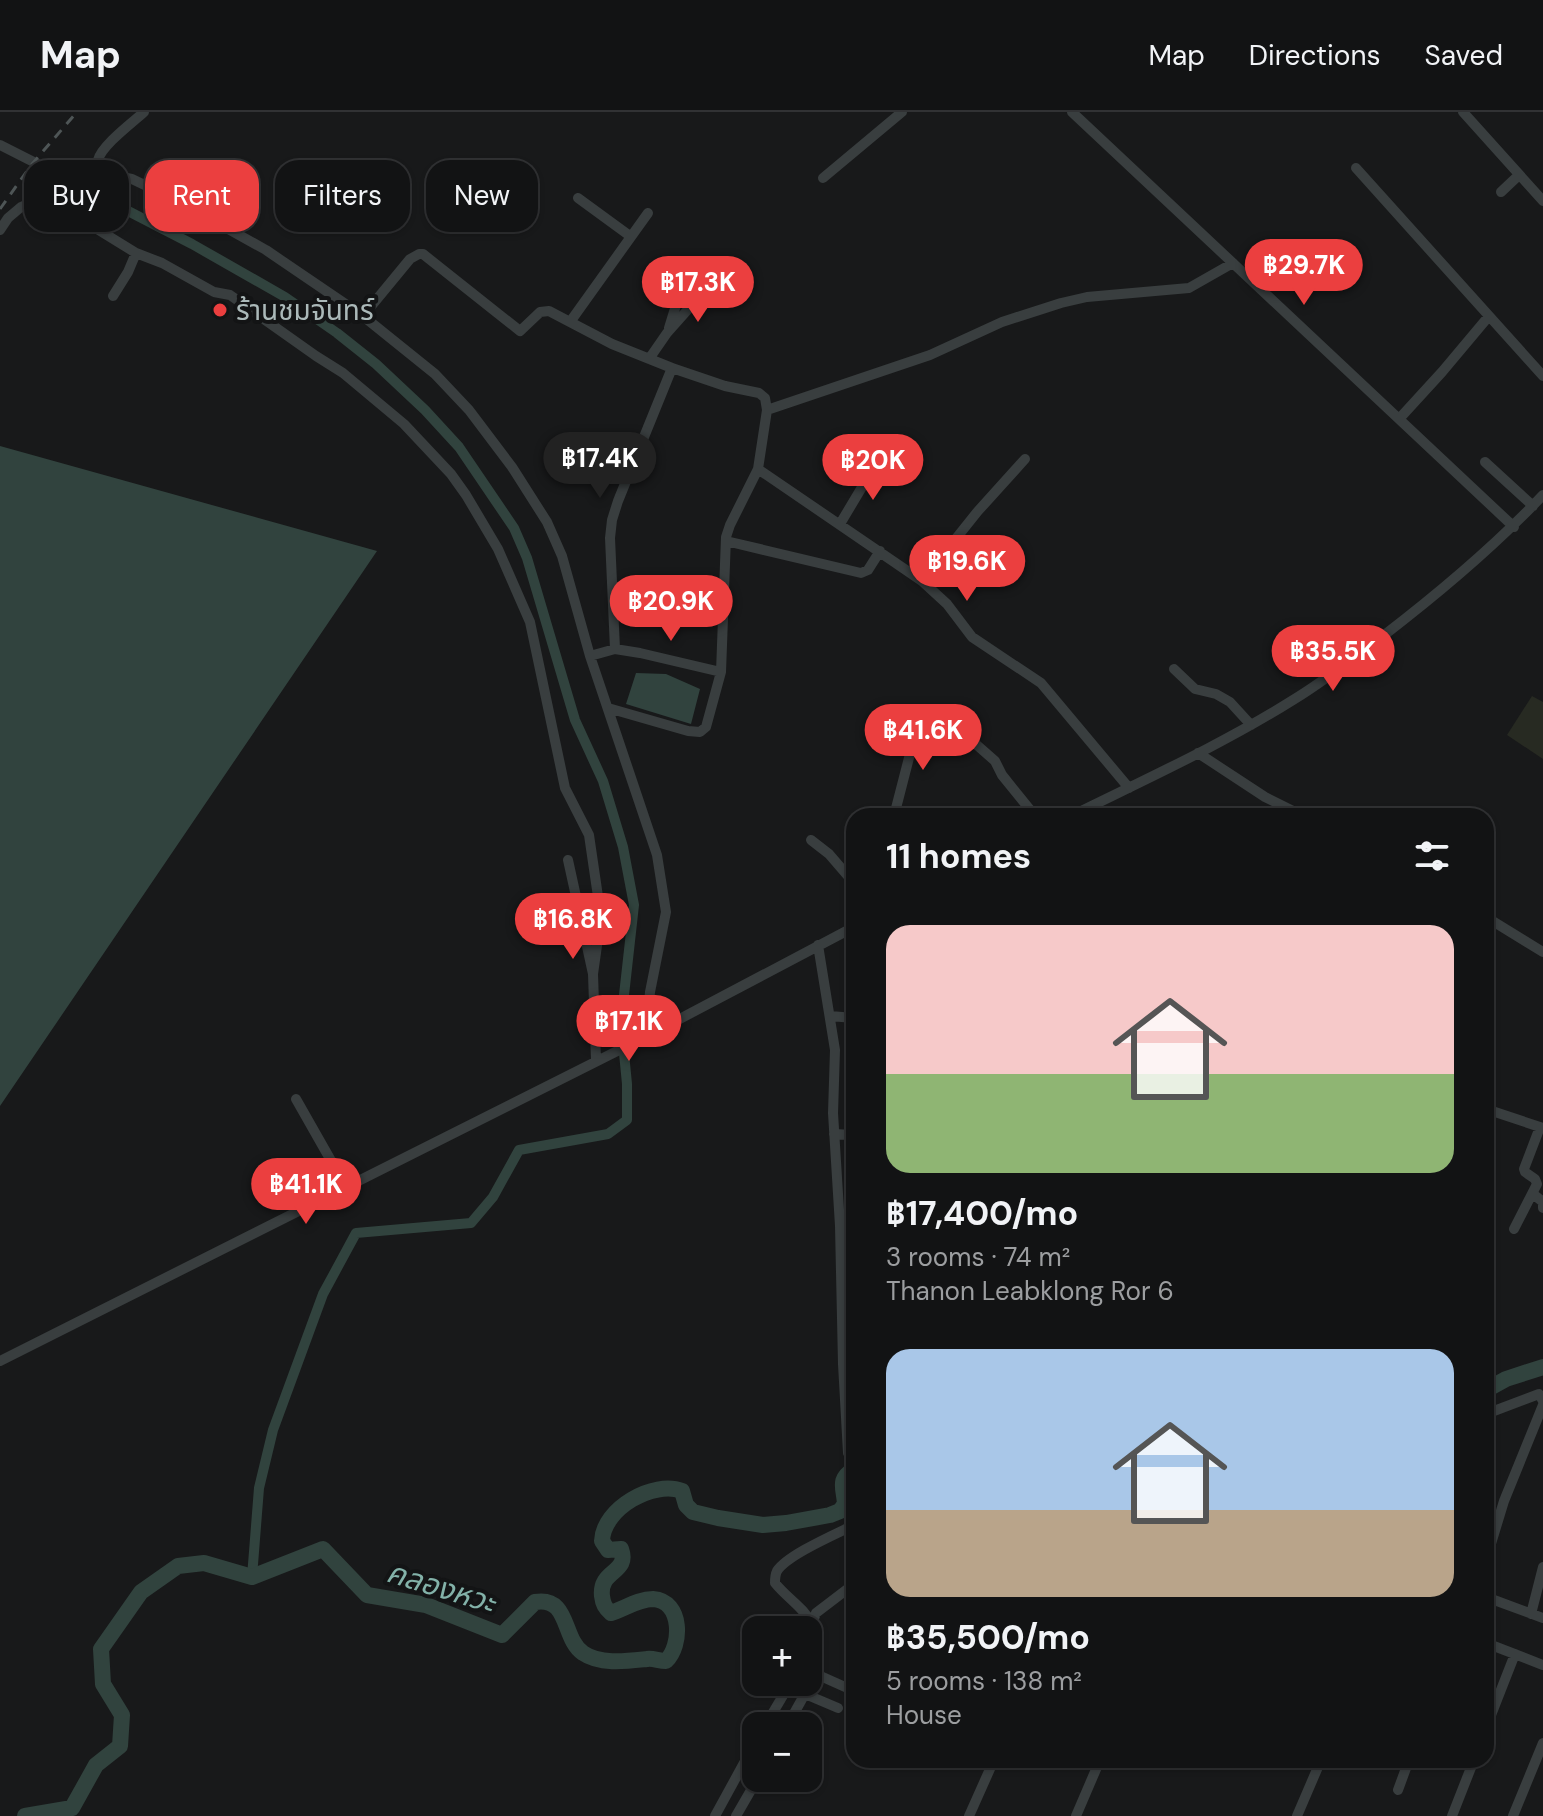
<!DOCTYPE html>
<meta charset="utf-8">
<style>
:root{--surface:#121314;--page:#1b1c1d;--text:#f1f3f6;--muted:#9c9ea0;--line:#313234;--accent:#eb3f3f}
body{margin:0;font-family:"DM Sans","Noto Sans Thai",sans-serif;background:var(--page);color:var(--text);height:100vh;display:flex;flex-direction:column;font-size:30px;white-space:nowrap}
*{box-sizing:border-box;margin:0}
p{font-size:26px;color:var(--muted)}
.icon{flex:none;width:44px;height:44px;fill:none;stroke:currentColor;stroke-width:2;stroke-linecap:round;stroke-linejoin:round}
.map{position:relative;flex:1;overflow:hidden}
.details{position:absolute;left:846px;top:696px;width:648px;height:960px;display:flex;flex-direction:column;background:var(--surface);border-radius:24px;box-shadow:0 2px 6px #0004,0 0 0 2px var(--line)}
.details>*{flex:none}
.banner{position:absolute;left:24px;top:48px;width:702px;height:72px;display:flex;gap:16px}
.buttons{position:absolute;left:742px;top:1504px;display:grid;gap:16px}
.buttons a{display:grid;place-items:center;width:80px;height:80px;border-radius:16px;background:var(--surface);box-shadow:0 2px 6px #0004,0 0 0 2px var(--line);font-size:40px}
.price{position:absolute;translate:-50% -68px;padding:0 18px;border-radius:28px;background:var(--accent);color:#fff;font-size:26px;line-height:52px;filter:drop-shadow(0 2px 4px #0008)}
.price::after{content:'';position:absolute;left:50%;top:48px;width:24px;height:18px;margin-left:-12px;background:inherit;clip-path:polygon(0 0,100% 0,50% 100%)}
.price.active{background:#222;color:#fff}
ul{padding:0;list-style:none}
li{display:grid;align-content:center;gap:16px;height:424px;padding:0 40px}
li span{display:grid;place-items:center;height:248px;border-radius:24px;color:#555}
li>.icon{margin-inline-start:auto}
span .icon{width:144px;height:144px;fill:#fffc;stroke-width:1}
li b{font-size:34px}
h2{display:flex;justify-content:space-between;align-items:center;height:96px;padding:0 40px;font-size:34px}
.tag{padding:0 28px;border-radius:24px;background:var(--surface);box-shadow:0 2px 6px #0004,0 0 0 2px var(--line);font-size:28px;line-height:72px}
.tag.active{background:var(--accent);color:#fff}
header{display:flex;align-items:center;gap:48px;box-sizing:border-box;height:112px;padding:0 40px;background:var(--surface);border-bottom:2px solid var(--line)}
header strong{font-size:38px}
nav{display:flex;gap:44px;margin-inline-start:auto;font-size:28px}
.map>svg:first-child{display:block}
</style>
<header>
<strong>Map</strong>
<nav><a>Map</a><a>Directions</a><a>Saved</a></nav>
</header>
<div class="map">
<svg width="1543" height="1704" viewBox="0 0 1543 1704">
<rect width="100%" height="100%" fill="#18191a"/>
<!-- green -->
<path fill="#272a22" d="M1532 584 1543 590V647L1507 623Z"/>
<!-- water -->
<path fill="#31433e" d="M0 334 377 439 0 994Z
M636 561 666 562 700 577 691 612 626 592Z"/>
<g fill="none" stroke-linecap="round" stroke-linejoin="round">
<!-- canal -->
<path stroke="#31433e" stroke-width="10" d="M99 84 192 132 285 185 337 221 376 252 425 298 459 335 514 416 527 446 575 608 603 669 623 735 634 793 621 910 627 972V1008L608 1022 519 1038 493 1085 471 1111 356 1121 323 1182 273 1318 259 1376 252 1465"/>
<!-- river -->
<path stroke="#31433e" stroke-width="16" d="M1486 1278 1506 1267 1543 1255
M25 1704 72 1696 96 1653 120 1634 122 1603 103 1572 101 1537 141 1480 178 1454 204 1451 252 1465 323 1437 367 1483 426 1493 502 1523 535 1490C570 1484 562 1527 583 1541 600 1553 628 1549 647 1547 653 1546 659 1549 666 1549 682 1534 683 1489 653 1487 638 1487 624 1497 611 1501 605 1496 603 1492 602 1484 599 1457 630 1462 621 1437L608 1438 602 1429C603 1396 654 1368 682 1379L686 1393 693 1400 718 1406 763 1413 786 1411 830 1403 840 1399 845 1392C844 1375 837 1368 854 1357"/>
<!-- minor -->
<path stroke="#393e3f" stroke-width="10" d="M1072 0 1514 415
M1463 0 1543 89
M0 33 81 74 107 65 116 64 132 67 178 89 266 138 363 204 435 262 469 298 512 355 547 410 562 444 590 544 657 743 666 800 650 880 646 924
M1356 56 1543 264
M823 66 902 0
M100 67C99 61 96 54 98 48 102 33 132 11 144 0
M1501 80 1519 63
M578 86 630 124
M76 104 88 81 87 73
M0 118 8 106 21 95 30 91 42 92 76 104 136 141 162 151 214 180 230 183 316 244 343 261 404 312 451 362 466 383 498 437 530 510 565 676 589 723 601 805 593 862
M113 184 128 160 136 141
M363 204 410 147 419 142H423L520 219 540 200 549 199 612 232 672 256 725 274 759 281 765 286 767 298 758 357 730 413 726 425 721 560 706 615 700 620 688 619 608 596
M570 210 648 101
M669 216 688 154
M649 247 667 221 723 158
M767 298 930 243 1002 210 1061 191 1087 185 1189 176 1233 151
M1399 307 1442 260 1489 204
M1485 350 1533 394
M758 357 922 469 947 492 972 525 1041 571 1129 676
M840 412 877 350
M726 429 861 461 868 458 880 439
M922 469 978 399 1025 347
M615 537 640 541 721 560
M590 544 615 537 610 426 612 408 618 389 672 256
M1174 557 1195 577 1216 582 1230 590 1251 613
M953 612 995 649 1002 663 1035 704
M1198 641 1265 685 1303 704
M894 704 911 638 910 629 906 622
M1071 704C1146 667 1223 632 1293 588 1324 569 1354 546 1383 524 1439 481 1494 435 1543 383
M811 728 829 742 854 771
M568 748 593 862 596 948
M1486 805 1543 840
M818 833 835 938 833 1001 840 1114 843 1252 848 1341 854 1351
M830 904 854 906
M296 987 346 1075
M1486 997 1543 1016
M834 1022 854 1023
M1533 1082 1543 1090V1096
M840 1114 854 1115
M1514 1117 1537 1072 1535 1067 1525 1060 1524 1057 1540 1015
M0 1249 655 920 854 815
M1486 1302 1539 1282 1543 1289
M1486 1448 1504 1389 1543 1293
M1486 1485 1543 1506
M1531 1502 1543 1455
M812 1512 816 1501 854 1472
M1486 1531 1543 1553
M808 1544C827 1506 794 1495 775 1471 775 1466 775 1463 777 1459 787 1443 836 1422 854 1413
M805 1582 838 1596
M765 1614 791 1570
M787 1614 816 1562 854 1579
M1486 1616 1515 1542
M1398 1678 1409 1648
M715 1704 756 1629
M736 1704 758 1666
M969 1704 994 1648
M1076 1704 1100 1648
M1297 1704 1321 1648
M1452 1704 1474 1648
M1513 1704 1543 1631"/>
<!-- rail -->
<path stroke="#4e5556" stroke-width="3" stroke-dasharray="10 8" stroke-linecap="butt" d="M0 97 32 52 77 0"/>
</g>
<!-- markers -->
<circle fill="#eb3f3f" stroke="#131415" stroke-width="3" cx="220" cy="198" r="8"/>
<g text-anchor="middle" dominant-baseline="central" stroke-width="8" stroke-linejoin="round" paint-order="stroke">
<!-- poi labels -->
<g font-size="28" fill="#abb9b9" stroke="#131415" text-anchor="start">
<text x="236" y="198">ร้านชมจันทร์</text>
</g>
<!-- water labels -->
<g font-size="30" font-style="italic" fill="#83b2a9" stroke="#131415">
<text transform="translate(441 1475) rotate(17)">คลองหวะ</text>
</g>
</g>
</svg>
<div class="buttons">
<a>+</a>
<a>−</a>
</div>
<b class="price" style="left:1304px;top:195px">฿29.7K</b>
<b class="price" style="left:698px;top:212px">฿17.3K</b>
<b class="price active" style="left:600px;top:388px">฿17.4K</b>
<b class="price" style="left:873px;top:390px">฿20K</b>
<b class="price" style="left:967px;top:491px">฿19.6K</b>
<b class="price" style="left:671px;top:531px">฿20.9K</b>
<b class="price" style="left:1333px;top:581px">฿35.5K</b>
<b class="price" style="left:923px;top:660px">฿41.6K</b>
<b class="price" style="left:573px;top:849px">฿16.8K</b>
<b class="price" style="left:629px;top:951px">฿17.1K</b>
<b class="price" style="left:306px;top:1114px">฿41.1K</b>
<div class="banner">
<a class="tag">Buy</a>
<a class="tag active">Rent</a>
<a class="tag">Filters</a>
<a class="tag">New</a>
</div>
<section class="details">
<h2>11 homes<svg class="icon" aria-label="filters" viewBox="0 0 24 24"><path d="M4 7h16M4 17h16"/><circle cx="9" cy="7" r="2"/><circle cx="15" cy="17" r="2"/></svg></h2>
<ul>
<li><span style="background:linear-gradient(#f6c9c9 60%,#8fb573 0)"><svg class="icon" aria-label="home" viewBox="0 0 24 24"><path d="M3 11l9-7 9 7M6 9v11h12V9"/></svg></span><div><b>฿17,400/mo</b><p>3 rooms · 74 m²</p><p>Thanon Leabklong Ror 6</p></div></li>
<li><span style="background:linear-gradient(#a9c7e8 65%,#b9a48a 0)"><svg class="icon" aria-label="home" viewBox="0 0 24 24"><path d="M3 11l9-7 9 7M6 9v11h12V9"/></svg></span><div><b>฿35,500/mo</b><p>5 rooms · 138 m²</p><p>House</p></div></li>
</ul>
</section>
</div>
